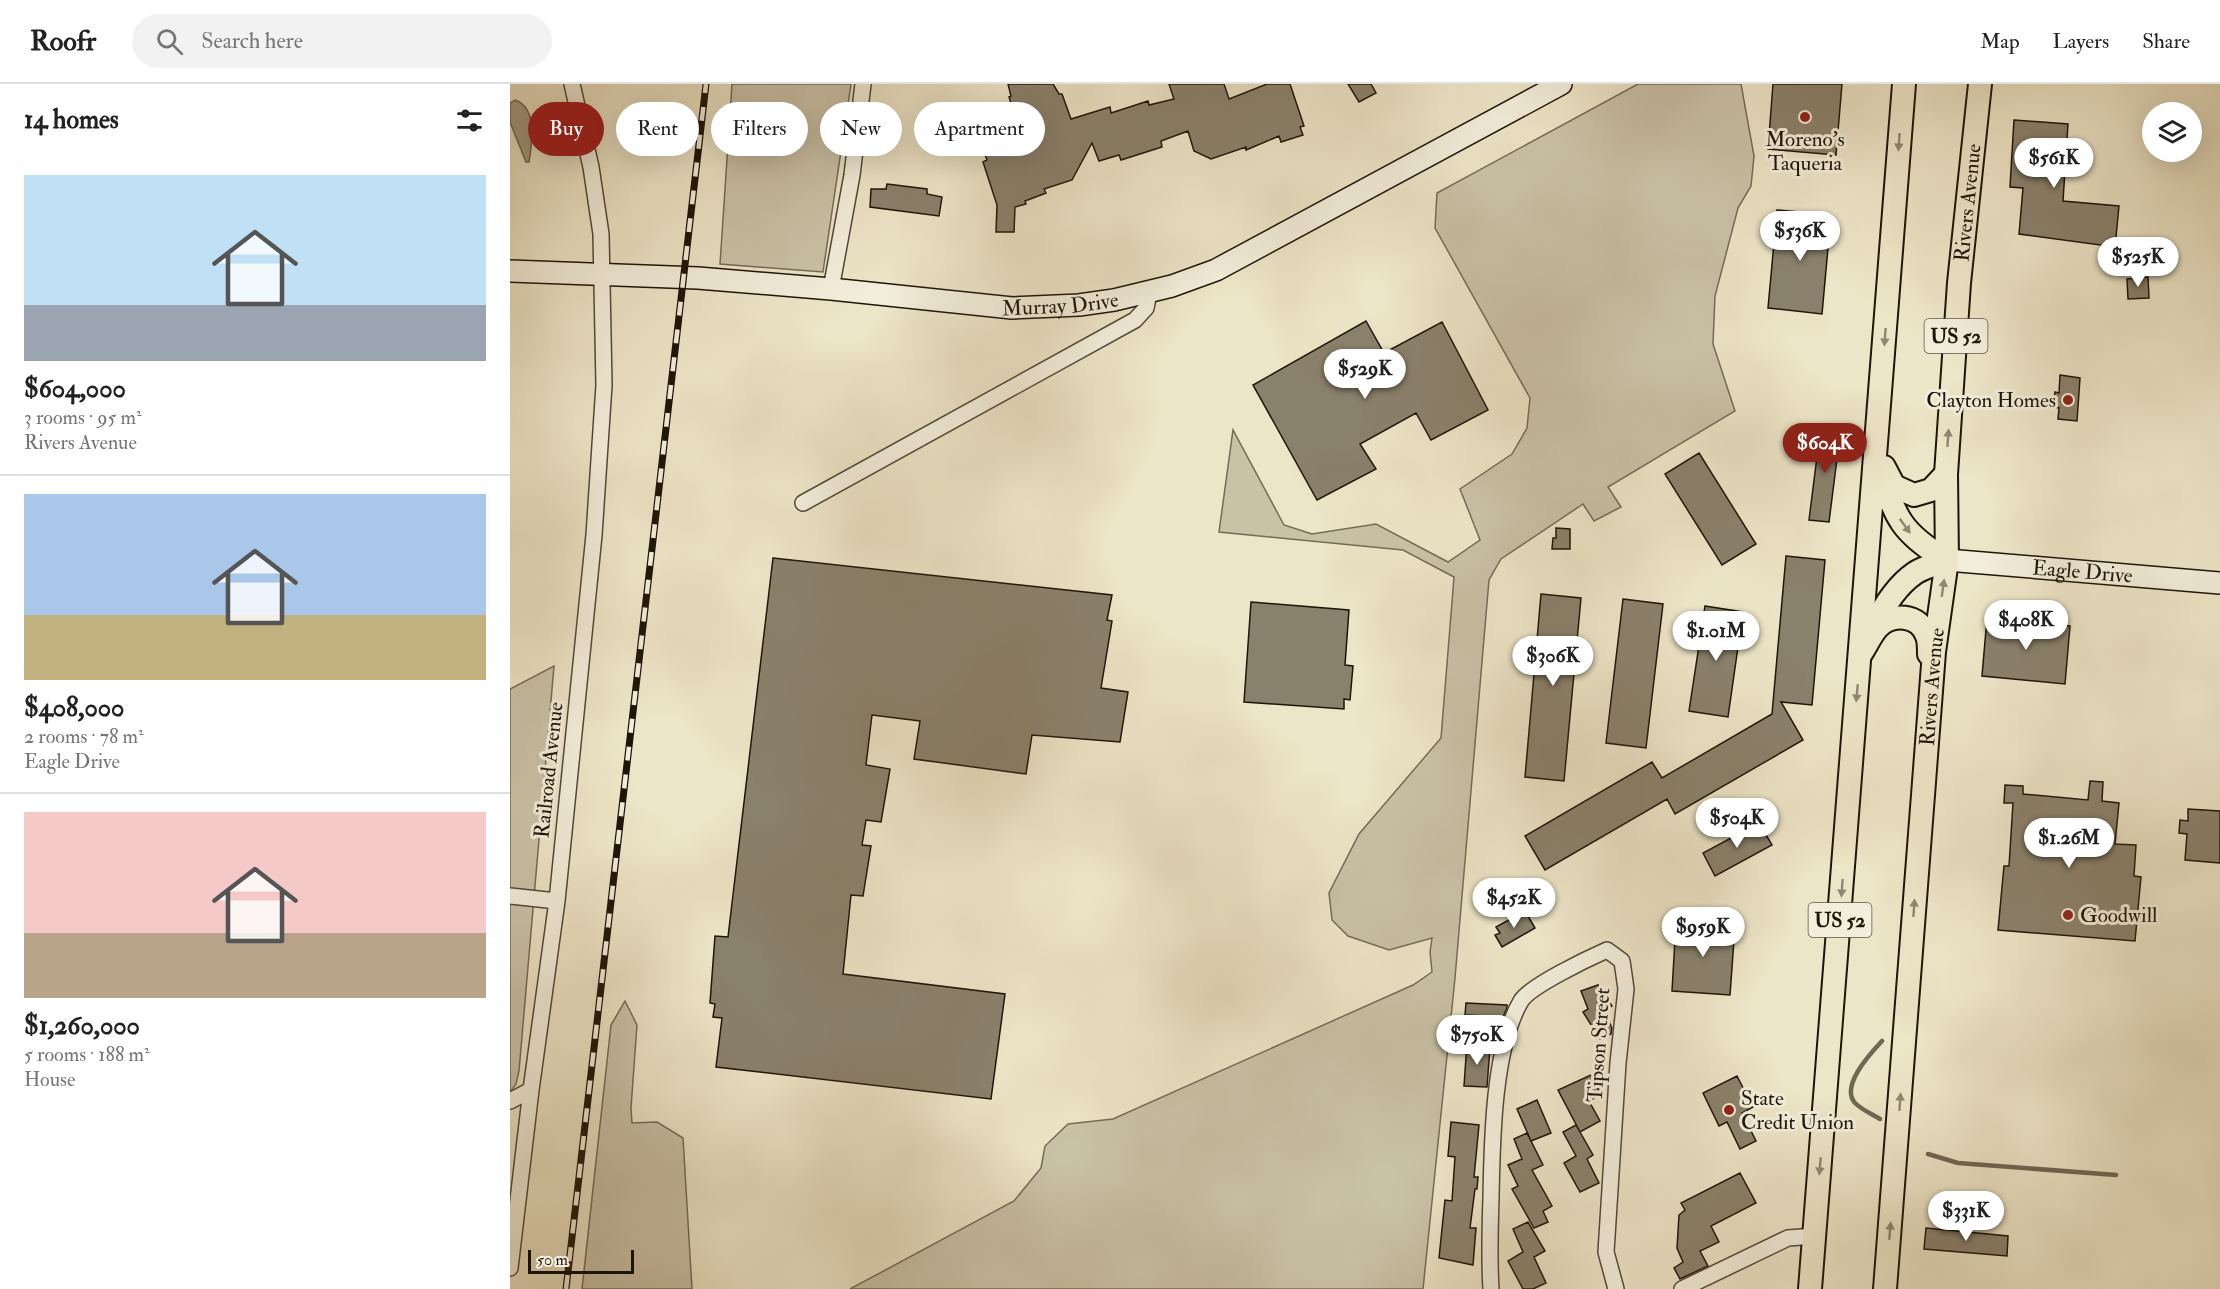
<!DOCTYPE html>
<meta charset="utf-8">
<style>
:root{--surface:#fff;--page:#f2f2f2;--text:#222;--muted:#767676;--line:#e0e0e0;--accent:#8f2418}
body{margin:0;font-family:"IM FELL Double Pica",serif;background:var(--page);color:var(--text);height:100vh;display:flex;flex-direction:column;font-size:22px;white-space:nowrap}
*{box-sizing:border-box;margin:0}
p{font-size:20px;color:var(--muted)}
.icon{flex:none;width:33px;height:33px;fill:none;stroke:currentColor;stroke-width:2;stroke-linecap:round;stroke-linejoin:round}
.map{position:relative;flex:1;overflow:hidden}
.drawer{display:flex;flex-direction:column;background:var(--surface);width:510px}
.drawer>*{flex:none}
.hud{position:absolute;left:18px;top:18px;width:570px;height:54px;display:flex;gap:12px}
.controls{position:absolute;left:1632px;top:18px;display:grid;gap:12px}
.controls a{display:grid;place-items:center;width:60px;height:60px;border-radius:50%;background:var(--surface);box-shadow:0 6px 24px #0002;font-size:30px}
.scale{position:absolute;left:18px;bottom:15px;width:106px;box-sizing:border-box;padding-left:6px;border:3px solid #1e1509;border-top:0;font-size:16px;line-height:21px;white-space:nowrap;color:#1e1509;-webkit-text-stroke:4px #f3eedb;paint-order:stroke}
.price{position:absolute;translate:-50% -51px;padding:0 14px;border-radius:21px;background:#fff;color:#222;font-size:20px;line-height:39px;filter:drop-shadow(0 2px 3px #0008)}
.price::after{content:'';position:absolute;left:50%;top:36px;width:18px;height:14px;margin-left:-9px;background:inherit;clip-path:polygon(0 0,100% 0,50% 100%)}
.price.active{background:var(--accent);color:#fff}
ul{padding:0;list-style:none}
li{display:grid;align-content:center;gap:12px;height:318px;padding:0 24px}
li+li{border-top:2px solid var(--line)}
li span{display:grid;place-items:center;height:186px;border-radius:0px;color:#555}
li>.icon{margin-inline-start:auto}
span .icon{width:108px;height:108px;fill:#fffc;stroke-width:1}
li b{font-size:26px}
h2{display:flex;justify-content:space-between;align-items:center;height:72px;padding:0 24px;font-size:26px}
.pill{padding:0 21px;border-radius:27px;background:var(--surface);box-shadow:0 6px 24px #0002;font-size:21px;line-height:54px}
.pill.active{background:var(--accent);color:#fff}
header{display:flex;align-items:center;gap:36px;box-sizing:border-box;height:84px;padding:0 30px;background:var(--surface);border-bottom:2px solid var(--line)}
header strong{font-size:28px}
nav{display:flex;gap:33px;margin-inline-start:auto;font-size:21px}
.search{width:420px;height:54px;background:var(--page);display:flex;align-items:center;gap:15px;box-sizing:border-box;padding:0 21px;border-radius:33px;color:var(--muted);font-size:22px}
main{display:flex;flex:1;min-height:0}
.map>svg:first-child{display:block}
</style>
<header>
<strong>Roofr</strong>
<div class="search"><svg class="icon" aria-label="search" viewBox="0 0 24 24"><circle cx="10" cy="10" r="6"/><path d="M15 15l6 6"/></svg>Search here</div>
<nav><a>Map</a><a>Layers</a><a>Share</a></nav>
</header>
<main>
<section class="drawer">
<h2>14 homes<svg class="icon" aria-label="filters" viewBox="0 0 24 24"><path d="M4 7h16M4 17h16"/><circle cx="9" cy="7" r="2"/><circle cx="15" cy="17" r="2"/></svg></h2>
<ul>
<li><span style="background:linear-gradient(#bfe0f5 70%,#9aa5b1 0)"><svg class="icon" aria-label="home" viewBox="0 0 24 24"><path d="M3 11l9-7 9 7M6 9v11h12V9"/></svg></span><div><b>$604,000</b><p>3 rooms · 95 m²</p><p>Rivers Avenue</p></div></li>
<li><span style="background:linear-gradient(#a9c7e8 65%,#c2b280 0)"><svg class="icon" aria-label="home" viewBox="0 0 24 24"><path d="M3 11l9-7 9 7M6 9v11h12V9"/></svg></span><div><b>$408,000</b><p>2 rooms · 78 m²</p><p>Eagle Drive</p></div></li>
<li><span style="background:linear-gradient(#f6c9c9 65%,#b9a48a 0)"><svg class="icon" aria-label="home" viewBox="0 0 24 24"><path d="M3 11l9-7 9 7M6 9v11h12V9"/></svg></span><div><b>$1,260,000</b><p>5 rooms · 188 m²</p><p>House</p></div></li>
</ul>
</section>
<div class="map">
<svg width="1710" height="1205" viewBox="0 0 1710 1205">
<rect width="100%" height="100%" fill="#ede5c7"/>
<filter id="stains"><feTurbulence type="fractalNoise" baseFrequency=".00333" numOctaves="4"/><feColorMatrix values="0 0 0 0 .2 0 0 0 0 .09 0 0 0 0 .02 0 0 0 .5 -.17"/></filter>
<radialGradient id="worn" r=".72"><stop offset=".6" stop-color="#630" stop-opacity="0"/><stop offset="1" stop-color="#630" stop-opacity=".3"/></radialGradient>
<!-- green -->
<path fill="#cac2a7" stroke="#746c58" stroke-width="1.5" d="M222 0H341L313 188 210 180Z
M1128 0H1231L1244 72 1241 102 1228 124 1205 212 1203 260 1225 327 1098 403 1111 423 1084 437 1073 420 991 475 979 496 945 894 913 1205H340L504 1117 531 1084 535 1062 558 1040 603 1035 903 901 922 888 920 868 922 854 879 866 838 852 822 836 819 809 849 750 931 654 944 493 893 466 709 448 723 346 774 441 802 450 866 440 938 478 970 456 950 405 1002 370 1017 344 1020 314 925 144 927 109Z
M44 582 9 987 6 1000 0 1008V605Z
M115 917 127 941 121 1024 122 1039 147 1038 173 1054 182 1205H72L101 941Z"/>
<!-- water -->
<path fill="#a79e86" stroke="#706754" stroke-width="1.5" d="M5 16C28 24 22 59 19 78H16L0 38V19Z"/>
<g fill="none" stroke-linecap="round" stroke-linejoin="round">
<!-- stream -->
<path stroke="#706754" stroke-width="4.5" d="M1370 1035C1362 1030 1352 1026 1345 1019 1330 1002 1360 970 1372 957
M1418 1070 1448 1079 1606 1091"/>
</g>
<!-- building -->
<path fill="#8a816c" stroke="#1e1509" stroke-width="1.5" d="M498 0H543L549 10H552L561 35 600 23 601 29 638 17 639 21 664 15 659 0H714L719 15 757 0H780L794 42 790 43 793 51 771 58 769 52 736 66V63L701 75 684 67 678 47 651 57 652 63 611 76 609 71 589 77 582 59 562 96 534 105 536 109 515 117 516 120 505 123 504 148H486L487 121 473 78 477 76 474 68 512 56 499 13 501 12Z
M838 0H861L866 9 849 18Z
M1263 0H1332L1326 71 1258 65Z
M1504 36 1558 40 1553 117 1609 122 1605 163 1509 150 1513 104 1500 103Z
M377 100 417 105V110L432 113 429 132 360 123 361 105H376Z
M1267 126 1321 131 1312 230 1258 224Z
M1638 193 1639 214 1618 215 1617 195Z
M856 237 874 269 932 238 978 326 921 356 906 329 850 360 866 385 807 416 743 301Z
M1550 291 1570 294 1567 337 1548 335 1549 324 1543 323 1545 308 1549 309Z
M1311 341 1331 343 1319 438 1299 436Z
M1189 369 1246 460 1212 481 1155 390Z
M1046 444 1060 445V465H1042L1043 454H1046Z
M1276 472 1315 476 1302 621 1271 618 1293 656 1165 730 1157 715 1035 786 1015 752 1142 678 1152 694 1262 630Z
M263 474 602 511 597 536 602 537 591 604 618 608 610 658 522 651 516 690 404 675 410 637 362 631 356 681 380 685 371 738 356 736 352 761 361 762 353 812 341 811 333 890 495 910 481 1015 206 983 212 934 203 933 205 920 200 919 205 852 218 853Z
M1031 510 1071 514 1054 697 1015 693Z
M1113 515 1153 520 1136 664 1096 659Z
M741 518 839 526 835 581 843 582 840 616 834 615V625L734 618Z
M1195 522 1233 528 1218 633 1179 627Z
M1477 534 1560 542 1555 600 1472 592Z
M1580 697 1593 698 1592 717 1609 719 1605 760 1626 761 1624 792 1631 793 1625 857 1488 846 1494 782H1499L1503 719H1494L1495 701 1513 702V710L1578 716Z
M1678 725 1710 727V779L1675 776 1677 750 1669 749 1670 736 1678 737Z
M1249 739 1262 761 1205 792 1193 769Z
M1015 827 1025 844 992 863 985 851 990 849 986 843Z
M1166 838 1225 842 1220 911 1162 907Z
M1088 901 1102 922 1094 927 1102 944 1101 950 1090 955 1073 928 1078 925 1071 907Z
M956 919 997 921V924L993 933 955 931Z
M957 959 980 963 977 1003 954 1002Z
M1081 991 1091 1010 1079 1017 1090 1037 1070 1048 1048 1006Z
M1227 992 1243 1023 1232 1029 1246 1057 1230 1065 1217 1038 1209 1042 1193 1009Z
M1027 1016 1041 1049 1021 1057 1007 1025Z
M941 1038 969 1041 964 1093H968L967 1105H965L960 1144H966L963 1181 929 1174 935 1116 942 1117 945 1073 938 1072Z
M1066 1041 1083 1071 1077 1075 1089 1099 1070 1108 1054 1079 1066 1072 1053 1048Z
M1017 1049 1033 1081 1022 1086 1042 1122 1033 1127 1038 1138 1024 1144 1002 1105 1008 1102 998 1081 1012 1075 1004 1055Z
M1230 1089 1246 1119 1201 1142 1209 1158 1190 1167 1198 1182 1170 1195 1164 1184 1173 1178 1167 1164 1169 1131 1175 1126 1171 1119Z
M1018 1138 1035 1167 1024 1173 1036 1199 1023 1205H1013L998 1177 1013 1168 1003 1145Z
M1416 1144 1498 1152 1497 1172 1414 1165Z"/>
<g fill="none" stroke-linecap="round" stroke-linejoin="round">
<defs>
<path id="street" d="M321 205 342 91 353 0
M293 419 625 236 636 224 639 209
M0 812 47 817
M0 1017 21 1006
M0 1184 21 1006 47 817 84 451 94 301 91 150 81 83 62 0
M981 1205C979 1175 980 1144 981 1114 982 1059 983 964 1011 917 1020 902 1079 874 1097 866L1112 877 1116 905 1108 979 1096 1168 1106 1205
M1172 1205 1278 1154 1305 1152"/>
<g id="secondary">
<path id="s1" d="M0 187 188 194 321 205 502 224 569 221 604 216 662 202 706 186 1051 0"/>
<path id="s2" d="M1437 476 1710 499"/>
</g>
<g id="primary">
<path d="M1374 383 1384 402 1404 411 1421 406 1436 390"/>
<path d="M1371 385C1384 433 1392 450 1437 476"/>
<path d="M1362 546C1372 525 1386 502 1405 489 1414 483 1427 480 1437 476"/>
<path d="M1352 568C1357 560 1361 551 1367 544 1381 528 1410 530 1417 552 1419 557 1419 565 1419 570"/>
<path d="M1300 1205 1394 0"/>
<path id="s3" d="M1375 1205 1424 568 1437 476 1436 390 1449 199 1470 0"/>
</g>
</defs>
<!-- street casing -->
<use href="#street" stroke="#524938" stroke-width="18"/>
<!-- secondary casing -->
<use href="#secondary" stroke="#1e1509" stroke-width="24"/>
<!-- primary casing -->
<use href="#primary" stroke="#1e1509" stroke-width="26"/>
<!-- street -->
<use href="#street" stroke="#f3eedb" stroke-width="15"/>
<!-- secondary -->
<use href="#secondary" stroke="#f3eedb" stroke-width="21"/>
<!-- primary -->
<use href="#primary" stroke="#ede5c7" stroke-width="22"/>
<defs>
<path id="rail" d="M56 1205 196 0"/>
</defs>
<!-- rail casing -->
<use href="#rail" stroke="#1e1509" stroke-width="7"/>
<!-- rail -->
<use href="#rail" stroke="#f3eedb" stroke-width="4.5" stroke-dasharray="14" stroke-linecap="butt"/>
</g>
<!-- one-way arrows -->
<defs><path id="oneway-solid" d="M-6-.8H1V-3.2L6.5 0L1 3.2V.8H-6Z" transform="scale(1.5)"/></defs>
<g fill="#908772">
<use href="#oneway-solid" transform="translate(1389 58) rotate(94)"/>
<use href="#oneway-solid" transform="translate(1375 253) rotate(94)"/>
<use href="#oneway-solid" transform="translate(1438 354) rotate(-86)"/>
<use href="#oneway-solid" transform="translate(1395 442) rotate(54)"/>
<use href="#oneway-solid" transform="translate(1433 504) rotate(-82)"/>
<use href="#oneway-solid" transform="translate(1347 609) rotate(95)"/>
<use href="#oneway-solid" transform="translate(1332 804) rotate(94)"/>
<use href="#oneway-solid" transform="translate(1404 824) rotate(-86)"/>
<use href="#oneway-solid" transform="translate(1390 1018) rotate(-86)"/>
<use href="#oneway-solid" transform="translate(1310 1082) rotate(95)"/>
<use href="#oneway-solid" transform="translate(1380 1147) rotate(-85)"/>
</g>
<!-- markers -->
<g fill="#8f2418" stroke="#f3eedb" stroke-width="2">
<circle cx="1295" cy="33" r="6"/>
<circle cx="1558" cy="316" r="6"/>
<circle cx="1558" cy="831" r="6"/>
<circle cx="1219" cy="1026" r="6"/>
</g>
<g text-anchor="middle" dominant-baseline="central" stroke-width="6" stroke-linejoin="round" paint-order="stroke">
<!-- shield labels -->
<g fill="#f3eedb" stroke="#5e5648" stroke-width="1.5">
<rect x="1414.5" y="235" width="63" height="34" rx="4.5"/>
<rect x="1298.5" y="819" width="63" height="34" rx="4.5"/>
</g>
<g font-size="20" font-weight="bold" fill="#1e1509">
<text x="1446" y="252">US 52</text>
<text x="1330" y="836">US 52</text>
</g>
<!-- poi labels -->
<g font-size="21" fill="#1e1509" stroke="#f3eedb" text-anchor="start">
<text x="1295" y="55" text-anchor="middle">Moreno's<tspan x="1295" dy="24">Taqueria</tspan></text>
<text x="1546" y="316" text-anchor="end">Clayton Homes</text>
<text x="1570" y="831">Goodwill</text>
<text x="1231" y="1014">State<tspan x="1231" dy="24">Credit Union</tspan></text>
</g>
<!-- street labels -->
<g font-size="21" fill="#1e1509" stroke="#f3eedb">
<text stroke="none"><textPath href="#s3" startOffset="1090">Rivers Avenue</textPath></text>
<text stroke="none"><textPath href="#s1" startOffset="552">Murray Drive</textPath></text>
<text stroke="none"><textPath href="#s2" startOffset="136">Eagle Drive</textPath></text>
<text stroke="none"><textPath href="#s3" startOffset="604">Rivers Avenue</textPath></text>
<text transform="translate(39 686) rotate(-84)">Railroad Avenue</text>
<text transform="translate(1089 961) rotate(-86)">Tipson Street</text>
</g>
</g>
<rect width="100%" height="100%" filter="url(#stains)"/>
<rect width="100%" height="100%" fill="url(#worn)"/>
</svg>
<div class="controls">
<a><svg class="icon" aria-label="layers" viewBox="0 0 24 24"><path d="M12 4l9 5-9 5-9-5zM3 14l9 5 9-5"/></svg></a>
</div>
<div class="scale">50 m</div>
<b class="price" style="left:1544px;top:105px">$561K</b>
<b class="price" style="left:1290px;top:178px">$536K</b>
<b class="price" style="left:1628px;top:204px">$525K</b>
<b class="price" style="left:855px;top:316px">$529K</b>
<b class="price active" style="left:1315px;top:390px">$604K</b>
<b class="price" style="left:1516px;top:567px">$408K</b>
<b class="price" style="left:1206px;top:578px">$1.01M</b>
<b class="price" style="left:1043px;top:603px">$306K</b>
<b class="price" style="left:1227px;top:765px">$504K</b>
<b class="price" style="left:1559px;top:785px">$1.26M</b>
<b class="price" style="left:1004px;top:845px">$452K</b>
<b class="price" style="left:1193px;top:874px">$959K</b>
<b class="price" style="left:967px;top:982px">$750K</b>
<b class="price" style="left:1456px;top:1158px">$331K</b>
<div class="hud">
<a class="pill active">Buy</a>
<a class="pill">Rent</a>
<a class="pill">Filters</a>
<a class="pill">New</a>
<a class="pill">Apartment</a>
</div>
</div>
</main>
